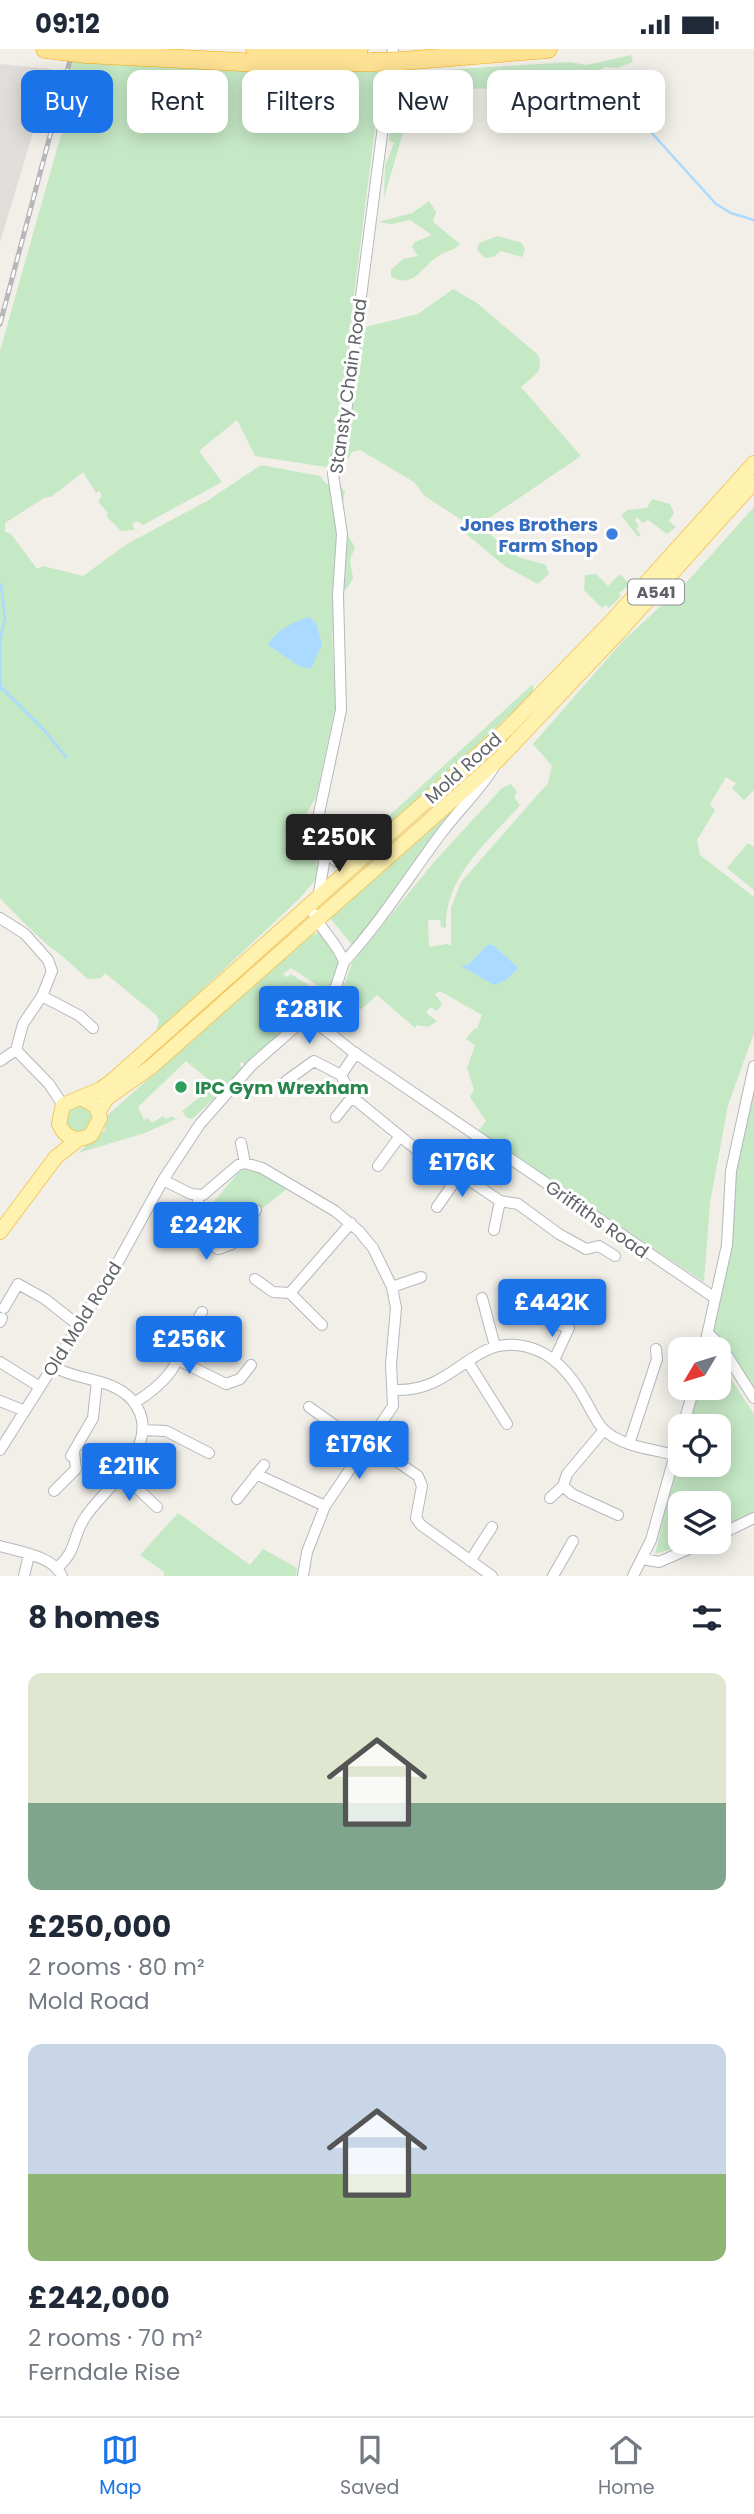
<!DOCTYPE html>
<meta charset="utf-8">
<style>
:root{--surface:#fff;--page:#f2f2f3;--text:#1f2937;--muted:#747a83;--line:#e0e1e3;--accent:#1a73e8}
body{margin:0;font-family:Poppins,sans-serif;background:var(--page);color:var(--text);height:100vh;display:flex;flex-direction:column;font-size:26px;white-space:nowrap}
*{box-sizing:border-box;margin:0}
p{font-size:23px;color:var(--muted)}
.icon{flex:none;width:38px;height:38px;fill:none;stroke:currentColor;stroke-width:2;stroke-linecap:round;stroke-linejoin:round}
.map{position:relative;height:1527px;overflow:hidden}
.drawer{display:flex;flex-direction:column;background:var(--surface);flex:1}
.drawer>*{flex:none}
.top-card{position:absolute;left:21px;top:21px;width:712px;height:63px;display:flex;gap:14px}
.needle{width:46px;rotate:232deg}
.tools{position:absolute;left:668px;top:1288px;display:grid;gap:14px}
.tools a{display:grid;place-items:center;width:63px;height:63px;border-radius:14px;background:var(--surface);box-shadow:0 4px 18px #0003;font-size:35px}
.price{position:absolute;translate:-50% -60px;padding:0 16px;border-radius:7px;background:var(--accent);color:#fff;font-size:23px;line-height:46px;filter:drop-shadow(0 2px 4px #0008)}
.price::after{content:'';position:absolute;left:50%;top:42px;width:21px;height:16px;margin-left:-10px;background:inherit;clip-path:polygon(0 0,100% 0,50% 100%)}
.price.active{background:#222;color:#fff}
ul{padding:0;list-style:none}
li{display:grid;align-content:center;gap:14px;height:371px;padding:0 28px}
li span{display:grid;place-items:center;height:217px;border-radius:14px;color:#555}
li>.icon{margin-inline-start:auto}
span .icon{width:126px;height:126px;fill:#fffc;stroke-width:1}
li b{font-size:30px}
h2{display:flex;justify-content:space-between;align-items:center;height:84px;padding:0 28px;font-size:30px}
.pill{padding:0 24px;border-radius:14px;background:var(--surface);box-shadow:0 4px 18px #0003;font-size:24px;line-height:63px}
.pill.active{background:var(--accent);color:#fff}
.status{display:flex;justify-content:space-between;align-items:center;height:49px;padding:0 35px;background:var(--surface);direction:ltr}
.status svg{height:19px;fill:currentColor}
.tabs{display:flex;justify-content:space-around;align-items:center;height:98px;border-top:2px solid var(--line);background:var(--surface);font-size:19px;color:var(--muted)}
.tabs a{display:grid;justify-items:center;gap:4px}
.tabs .active{color:var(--accent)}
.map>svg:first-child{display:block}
</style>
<div class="status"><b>09:12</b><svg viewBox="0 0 49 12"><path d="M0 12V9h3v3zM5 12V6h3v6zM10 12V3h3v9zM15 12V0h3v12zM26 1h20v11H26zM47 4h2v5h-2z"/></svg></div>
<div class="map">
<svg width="754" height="1527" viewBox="0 0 754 1527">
<rect width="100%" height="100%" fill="#f1efe8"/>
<!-- industrial -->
<path fill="#e0deda" d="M0 15 52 20 0 193Z"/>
<!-- green -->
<path fill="#c5e8c5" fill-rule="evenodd" d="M631 6 633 13 616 19 605 18 587 29 561 38 411 41 407 45 406 73 384 149 385 117 394 94 389 92 397 24 569 13 587 16Z
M72 11 382 23 333 414 326 418 255 407 237 371 199 402 222 433 143 476 137 472 132 475 135 481 121 482 106 467 108 464 98 453 102 446 99 442 96 444 83 423 51 448 44 449 5 474V483L11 485 37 520 43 517 83 527 127 495 207 452 261 416 320 427 326 435 339 436 345 442 342 459 344 480 355 498 350 511 353 529 346 541 336 543 335 583 332 582 336 655 316 748 298 780 308 789 320 825 300 849 156 984 159 971 156 966 105 924 101 929 88 930 55 901C50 900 7 857 0 849V302L73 43 66 42Z
M429 152 436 163 433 173 460 195C454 202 448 201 440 206 421 217 416 240 391 228V221L403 210 418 207 412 198 415 193 432 186 410 171 392 175 378 173 412 164Z
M498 187 522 194 525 201 522 208 501 202 493 208 485 209 477 201 479 194Z
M453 240 477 254 538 306C545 323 532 328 521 338L581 407 479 476 518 508 546 516 549 525 538 535 506 518 465 484 466 474 425 447 414 433 360 401 352 403 340 424 346 385 350 379 347 376 362 279 418 265Z
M652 450 670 455 674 464 669 472 676 478 667 485 648 471 643 474 637 468 635 472 639 477 636 480 641 486 638 488 621 466 628 461 647 459Z
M754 458V741L744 751 732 739 736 734 726 728 710 755 715 761 697 791 700 806 754 848V984L728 1056 710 1154 704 1233 477 1083 486 1072 470 1048 474 1040 467 1019 475 996 466 990 475 979 477 980 482 966 440 942 435 945 442 955 437 962 430 958 426 964 437 972 428 978 417 976 415 979 377 946 362 960 335 949 345 934 352 914 434 813 502 739 511 735 517 743 514 749 520 756C489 792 444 827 446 879L441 878 440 871H428L429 898 447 895 451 897V859L461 833 548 734 552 717 533 695 623 592 686 534ZM487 896 500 902 519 919 506 931 462 917 468 916Z
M596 525 608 537 620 525 630 536 619 544 621 547 609 559 606 556 602 559 584 541 585 526Z
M533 635V644L360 806 344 810C334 800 328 789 329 775L346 795 356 797Z
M462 750 465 753 355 899 330 869Z
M748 794 754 798V841L727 819Z
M318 884 325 885 340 909 337 929 326 942 291 919 283 925 287 928 291 925 308 936 298 947 311 960 247 1019 242 1013 239 1014 244 1022 192 1070 187 1069 182 1062 215 1036 186 1012 138 1058 144 1071 148 1069 152 1074 163 1067 166 1070 172 1067 176 1070 145 1084 78 1104 105 1081 104 1070 110 1064 310 887Z
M754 1034V1342L712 1278 730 1197 734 1123Z
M65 1069a14 14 0 1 1 28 0a14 14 0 1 1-28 0Z
M241 1121H257L287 1140 260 1161 244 1157 241 1160 245 1168 224 1198 201 1187 195 1174Z
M719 1312 754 1365V1463L719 1481V1454H681V1493H694L655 1505 681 1396V1416H719V1377H686L696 1339H719Z
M178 1464 250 1516 263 1500 297 1519 296 1527H164V1523L140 1506Z"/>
<!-- water -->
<path fill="#aadaff" d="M309 568 316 574 322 595 311 620 299 617 268 596C277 580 292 574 309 568Z
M487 896H493L519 919 506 931 494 936 460 916H468Z"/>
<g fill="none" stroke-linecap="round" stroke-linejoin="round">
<!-- stream -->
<path stroke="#aadaff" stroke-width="2.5" d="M621 50 716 155 731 164 754 171
M1 638 44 681 66 708
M0 641V591L5 569 1 536"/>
<defs>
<path id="minor" d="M322 799 336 812 353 817
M318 849 324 814 319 791 318 769 341 661 338 546 342 485 333 425 344 379 393 0
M0 869 25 885 48 911 52 922 42 947 23 975 16 1001
M344 913C381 873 410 826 443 782 460 760 479 742 494 718
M42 947 80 967 93 979
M308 967 352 1002 715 1249
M0 1012 16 1001 49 1035 63 1056
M341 1026 352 1048 422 1105 440 1111 500 1152 518 1155 559 1185 586 1200 599 1197 615 1207
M286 1032 314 1012 341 1026 356 1004
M336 1068 352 1048
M241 1094 245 1114
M378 1117 400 1087
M163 1131 191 1145 203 1146 238 1116 245 1114 262 1119 335 1162 359 1182 373 1199 392 1238 396 1259 391 1315 393 1357 325 1457 307 1503 303 1527
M199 1146 193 1181 199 1189 218 1200 232 1195 256 1161
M437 1158 460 1125
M494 1181 500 1152
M255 1230 273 1243 290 1244 351 1174
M392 1238 421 1228
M290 1244 322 1276
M482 1249 495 1297
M4 1259 18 1235 45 1250 78 1276
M0 1273 2 1269
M551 1273 569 1279 554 1311
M709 1285 721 1297 754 1349
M704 1300 727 1196 731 1122 754 1017
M180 1312 226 1335 240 1330 251 1316
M0 1313 40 1338
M468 1313 507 1375
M54 1318C78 1332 113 1329 132 1351 167 1392 107 1437 86 1467 72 1486 78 1501 58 1518
M395 1341C453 1343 469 1292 516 1296 551 1299 572 1326 587 1354 592 1363 597 1374 604 1381 623 1398 652 1400 675 1406
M0 1352 25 1362
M134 1354C179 1327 179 1305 202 1263
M309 1358 364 1397
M683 1377 694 1339
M142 1381 166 1382 209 1404
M604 1381 567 1425 563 1437 572 1445 618 1466
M369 1393 418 1427 422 1437 416 1469 421 1476 492 1527
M629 1395 657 1310 656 1300
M0 1401 112 1224 163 1131 200 1075 252 1016 308 967 336 938 344 913C337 893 322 883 314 865
M71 1407 93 1369 97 1332
M122 1425 157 1458
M256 1425 325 1457
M54 1442 76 1420 74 1403
M550 1449 563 1437
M237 1450 264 1416
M719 1486 754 1469
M0 1497C20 1503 53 1507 62 1527
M643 1510 659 1513 705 1493
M470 1512 492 1478
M24 1527 29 1506
M553 1527 573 1492
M633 1527 651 1491 681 1384"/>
<path id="major" d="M81 1049 96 1057 100 1069 91 1086C77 1094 65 1089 59 1075L63 1056 101 1040 113 1031 507 680 610 574 754 414
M98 1063 107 1049 151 1018 499 710 619 583 754 433
M0 1183 56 1108 79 1090"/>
<path id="highway" d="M45 0 62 2
M255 0H359
M86 5 260 14 373 13
M402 12 548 0"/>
</defs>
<!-- minor casing -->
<use href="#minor" stroke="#b5b8bc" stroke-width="12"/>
<!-- major casing -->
<use href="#major" stroke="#f2c960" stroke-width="16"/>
<!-- highway casing -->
<use href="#highway" stroke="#f9ab00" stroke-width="19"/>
<!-- minor -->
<use href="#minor" stroke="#fff" stroke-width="10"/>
<!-- major -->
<use href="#major" stroke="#fff2af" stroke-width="14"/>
<!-- highway -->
<use href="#highway" stroke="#fde293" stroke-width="18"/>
<defs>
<path id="rail" d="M0 275 73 0"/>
</defs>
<!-- rail casing -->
<use href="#rail" stroke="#b6b7b8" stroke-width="5"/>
<!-- rail -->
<use href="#rail" stroke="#fff" stroke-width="2.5" stroke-dasharray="8" stroke-linecap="butt"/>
<defs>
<path id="highway-bridge" d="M62 2 86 5
M373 13 402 12"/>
</defs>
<!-- highway-bridge casing -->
<use href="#highway-bridge" stroke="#f9ab00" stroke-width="19" stroke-linecap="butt"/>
<!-- highway-bridge -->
<use href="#highway-bridge" stroke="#fde293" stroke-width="18"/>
</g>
<!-- markers -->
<circle fill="#3f7fe0" stroke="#fff" stroke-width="2.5" cx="612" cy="485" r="7"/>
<circle fill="#2e9e5b" stroke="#fff" stroke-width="2.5" cx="181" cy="1038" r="7"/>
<g text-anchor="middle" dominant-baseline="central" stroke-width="6" stroke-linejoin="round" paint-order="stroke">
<!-- shield labels -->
<rect fill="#fff" stroke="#8f9295" stroke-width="2" x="628" y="530.5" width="56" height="25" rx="5"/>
<g font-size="16" font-weight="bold" fill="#5f6368">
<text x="656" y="543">A541</text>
</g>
<!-- street labels -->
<g font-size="18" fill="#5f6368" stroke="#fff">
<text transform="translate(348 337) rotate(-82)">Stansty Chain Road</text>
<text transform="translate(463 719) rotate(-42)">Mold Road</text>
<text transform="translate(597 1170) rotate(35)">Griffiths Road</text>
<text transform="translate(82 1270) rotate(-58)">Old Mold Road</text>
</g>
<!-- shop labels -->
<g font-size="18" font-weight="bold" fill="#366cbe" stroke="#fff" text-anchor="end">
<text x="598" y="475">Jones Brothers<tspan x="598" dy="21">Farm Shop</tspan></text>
</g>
<!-- leisure labels -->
<g font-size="18" font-weight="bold" fill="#27864d" stroke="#fff" text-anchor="start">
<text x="195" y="1038">IPC Gym Wrexham</text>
</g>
</g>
</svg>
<div class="tools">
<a><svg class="needle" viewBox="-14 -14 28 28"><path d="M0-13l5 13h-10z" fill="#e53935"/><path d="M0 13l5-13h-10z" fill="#747a83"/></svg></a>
<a><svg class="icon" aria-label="locate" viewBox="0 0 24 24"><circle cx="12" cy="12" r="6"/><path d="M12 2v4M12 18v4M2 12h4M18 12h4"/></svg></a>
<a><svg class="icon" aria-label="layers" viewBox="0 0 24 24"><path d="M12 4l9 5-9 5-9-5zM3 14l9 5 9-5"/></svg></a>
</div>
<b class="price active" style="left:339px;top:825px">£250K</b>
<b class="price" style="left:309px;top:997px">£281K</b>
<b class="price" style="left:462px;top:1150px">£176K</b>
<b class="price" style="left:206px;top:1213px">£242K</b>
<b class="price" style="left:552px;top:1290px">£442K</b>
<b class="price" style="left:189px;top:1327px">£256K</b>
<b class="price" style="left:359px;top:1432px">£176K</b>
<b class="price" style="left:129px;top:1454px">£211K</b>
<div class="top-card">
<a class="pill active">Buy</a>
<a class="pill">Rent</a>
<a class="pill">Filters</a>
<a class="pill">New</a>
<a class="pill">Apartment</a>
</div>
</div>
<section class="drawer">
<h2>8 homes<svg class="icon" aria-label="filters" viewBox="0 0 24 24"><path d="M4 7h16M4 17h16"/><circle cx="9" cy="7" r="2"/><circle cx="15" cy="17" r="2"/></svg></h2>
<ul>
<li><span style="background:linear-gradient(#dfe7d0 60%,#7fa58c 0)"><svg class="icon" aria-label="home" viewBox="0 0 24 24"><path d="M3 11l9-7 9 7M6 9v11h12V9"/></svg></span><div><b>£250,000</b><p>2 rooms · 80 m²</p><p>Mold Road</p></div></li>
<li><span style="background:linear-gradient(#c9d6e8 60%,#8fb573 0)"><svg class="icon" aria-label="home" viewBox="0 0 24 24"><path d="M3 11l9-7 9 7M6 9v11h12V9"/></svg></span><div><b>£242,000</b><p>2 rooms · 70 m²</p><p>Ferndale Rise</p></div></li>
</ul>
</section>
<nav class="tabs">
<a class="active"><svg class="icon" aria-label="map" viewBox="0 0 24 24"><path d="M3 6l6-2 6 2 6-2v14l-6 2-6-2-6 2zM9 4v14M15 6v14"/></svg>Map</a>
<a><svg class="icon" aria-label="saved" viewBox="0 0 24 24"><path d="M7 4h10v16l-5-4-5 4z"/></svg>Saved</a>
<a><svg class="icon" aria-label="home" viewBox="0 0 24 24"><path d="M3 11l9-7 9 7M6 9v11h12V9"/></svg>Home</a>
</nav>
